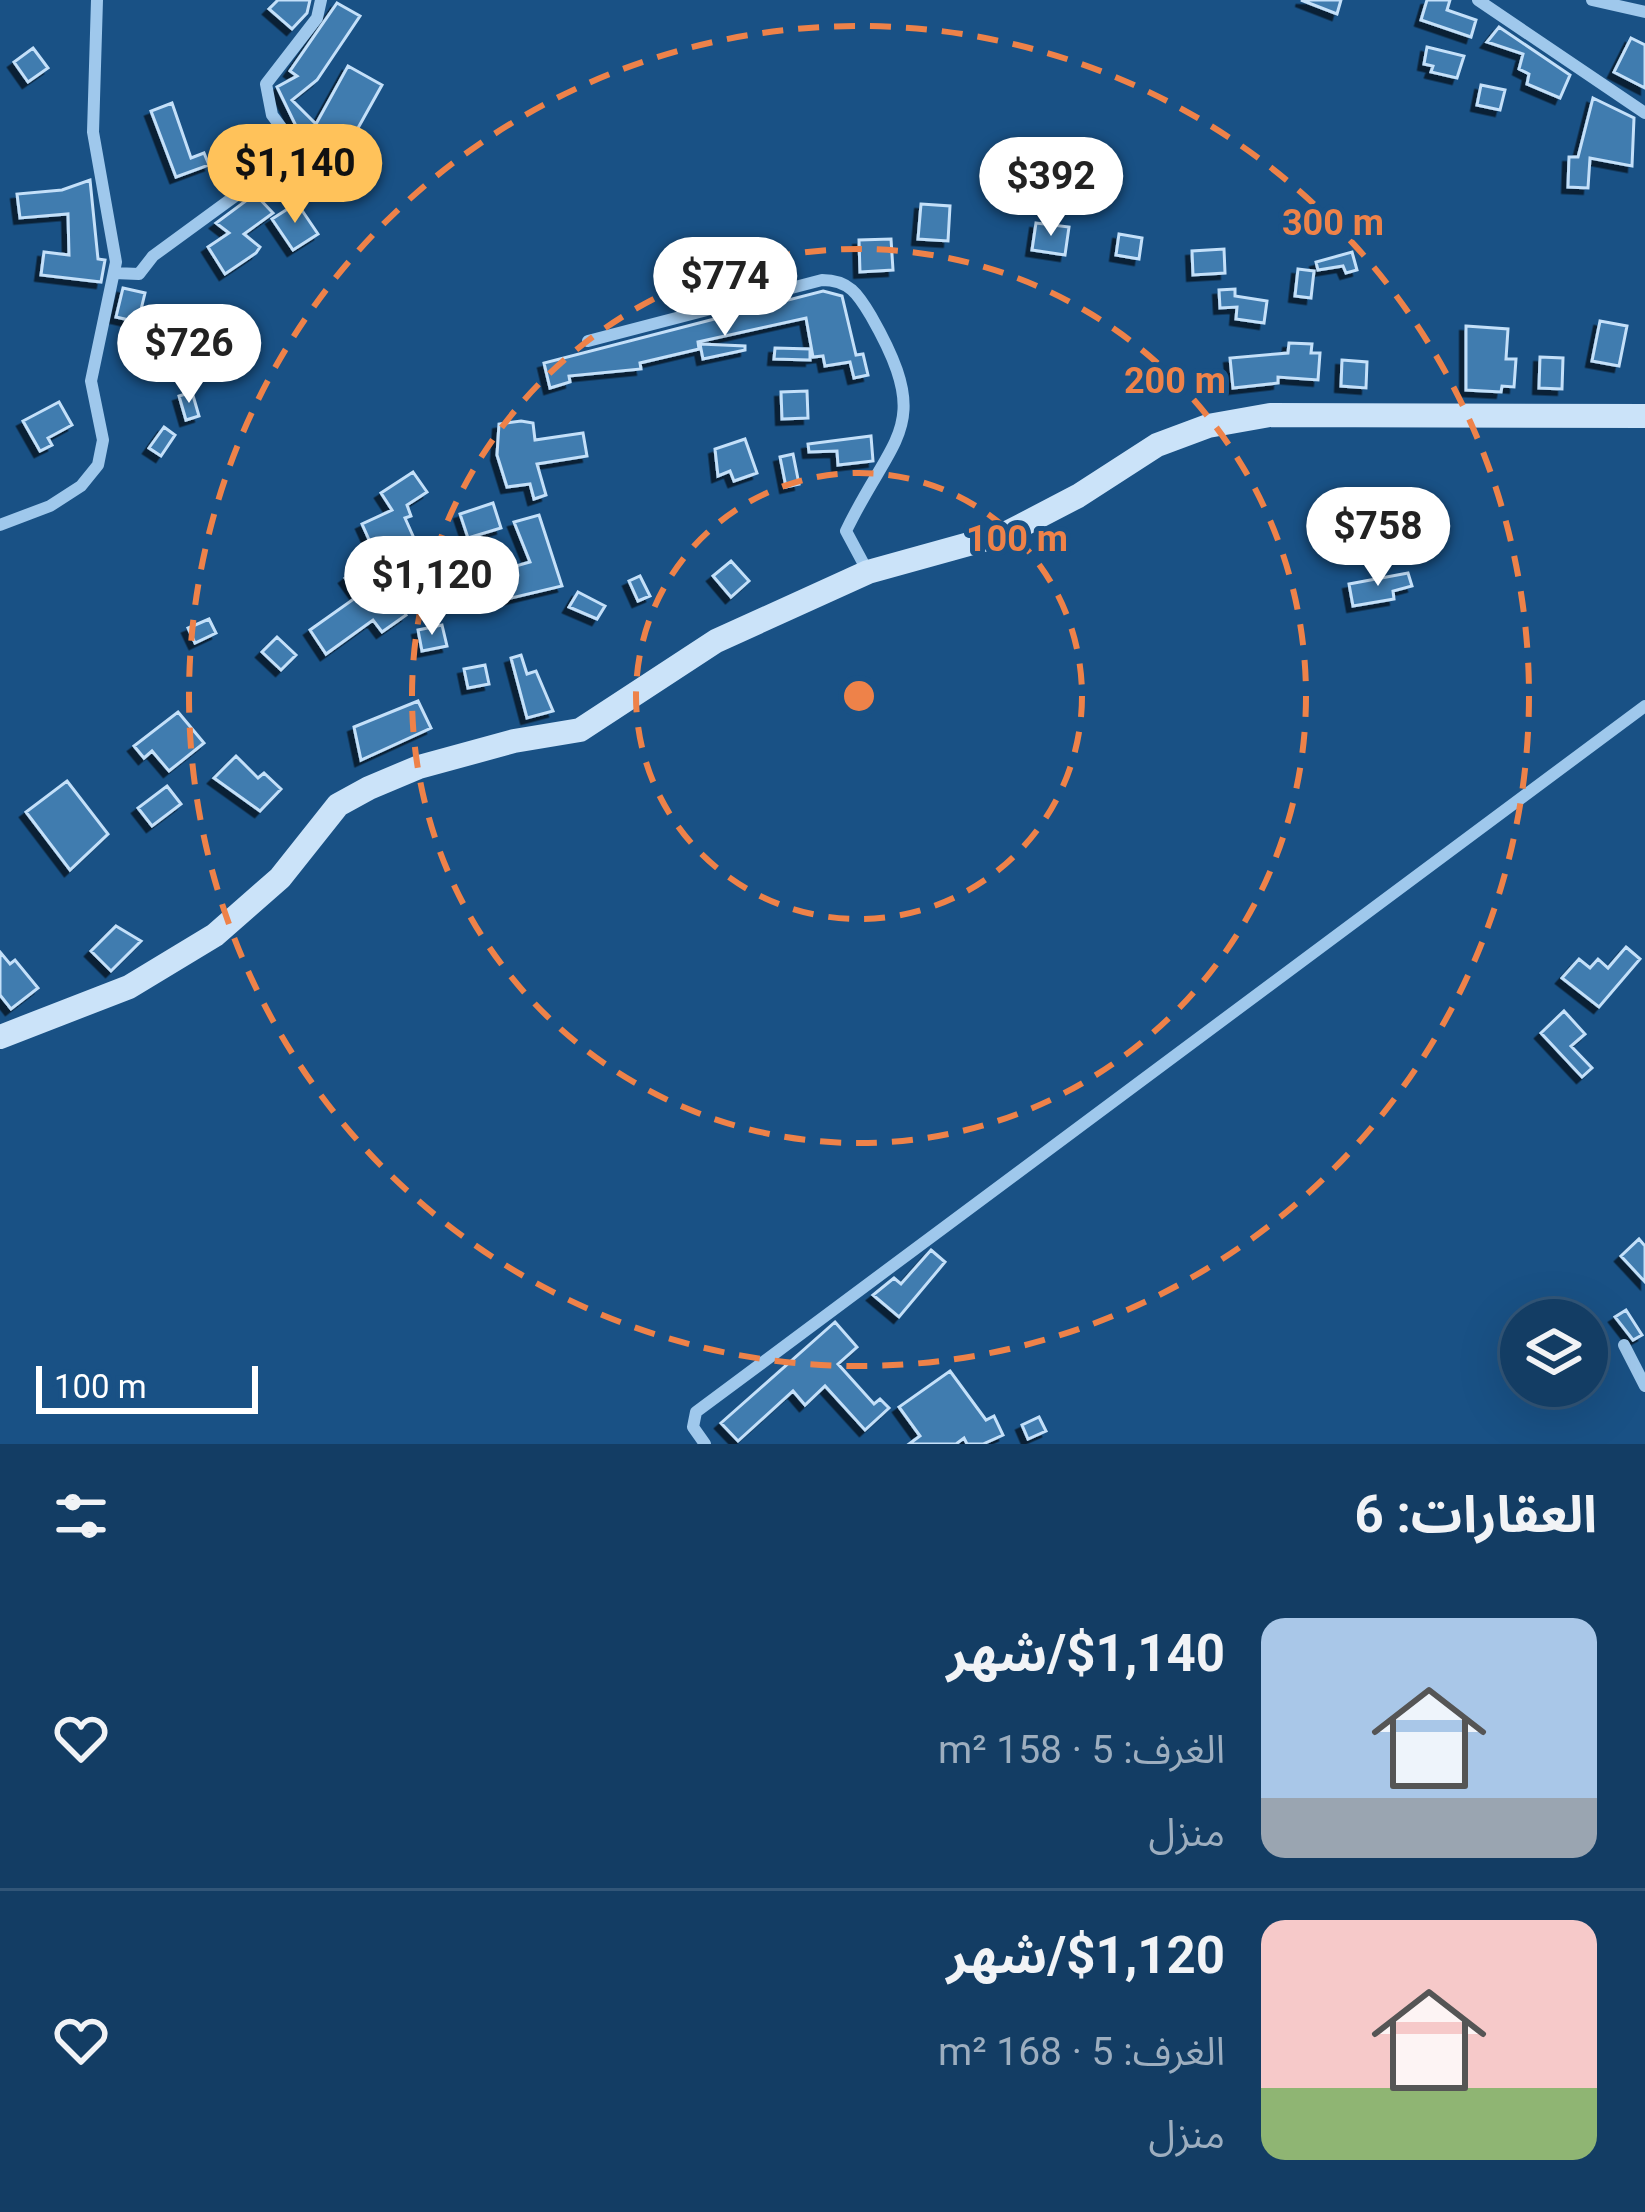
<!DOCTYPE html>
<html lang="ar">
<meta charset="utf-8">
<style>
:root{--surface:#133d64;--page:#1c446a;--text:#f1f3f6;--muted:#9daebf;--line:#325678;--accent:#ffc25a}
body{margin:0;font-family:Roboto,"Noto Sans Arabic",sans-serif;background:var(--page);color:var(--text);direction:rtl;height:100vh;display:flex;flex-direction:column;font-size:45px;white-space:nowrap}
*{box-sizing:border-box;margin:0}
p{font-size:39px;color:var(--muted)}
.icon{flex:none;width:66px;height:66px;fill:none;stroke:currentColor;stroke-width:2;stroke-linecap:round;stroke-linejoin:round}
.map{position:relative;height:1444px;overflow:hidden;direction:ltr}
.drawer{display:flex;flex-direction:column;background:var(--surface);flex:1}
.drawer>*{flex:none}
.controls{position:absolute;left:1500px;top:1299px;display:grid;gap:24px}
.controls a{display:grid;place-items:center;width:108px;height:108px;border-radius:50%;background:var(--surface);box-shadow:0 12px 48px #0002,0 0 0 3px var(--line);font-size:60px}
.scale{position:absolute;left:36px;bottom:30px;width:222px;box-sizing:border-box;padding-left:12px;border:6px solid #fff;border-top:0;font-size:33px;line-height:42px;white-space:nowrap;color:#fff;-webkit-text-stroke:9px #195185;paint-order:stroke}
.price{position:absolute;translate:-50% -102px;padding:0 27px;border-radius:42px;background:#fff;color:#222;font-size:39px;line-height:78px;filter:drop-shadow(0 3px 6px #0008)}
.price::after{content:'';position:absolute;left:50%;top:72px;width:36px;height:27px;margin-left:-18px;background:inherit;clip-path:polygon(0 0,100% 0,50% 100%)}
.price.on{background:var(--accent);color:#111}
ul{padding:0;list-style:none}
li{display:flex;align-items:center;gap:36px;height:300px;padding:0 48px}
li+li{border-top:3px solid var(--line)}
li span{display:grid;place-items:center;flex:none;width:336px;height:240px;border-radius:24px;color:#555}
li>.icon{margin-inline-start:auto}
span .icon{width:144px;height:144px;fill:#fffc;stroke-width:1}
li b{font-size:51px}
h2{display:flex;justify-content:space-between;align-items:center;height:144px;padding:0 48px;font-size:51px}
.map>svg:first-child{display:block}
</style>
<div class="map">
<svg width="1645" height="1444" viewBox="0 0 1645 1444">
<defs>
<filter id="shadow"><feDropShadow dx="-5.5" dy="5.5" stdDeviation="0" flood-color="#0009"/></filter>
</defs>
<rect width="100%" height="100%" fill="#195185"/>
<!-- building -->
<path fill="#417baf" stroke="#c4e0f9" stroke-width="3" filter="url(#shadow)" d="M278 0H310L307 13 292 29 269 9Z
M1301 0H1341L1337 14Z
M1427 0H1450L1447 10 1476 20 1471 37 1421 20Z
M337 3 360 16 317 80 292 100 316 124 348 66 382 85 358 128 330 155 296 126 277 87 297 76 290 71Z
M1499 27 1570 75 1560 98 1527 84 1529 74 1519 69 1523 54 1487 42Z
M1631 38 1645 45V88L1614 72Z
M1427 47 1464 56 1457 78 1431 72 1433 66 1424 64Z
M33 48 48 68 28 82 14 62Z
M1481 85 1505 90 1500 110 1477 105Z
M1593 98 1634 118 1632 166 1590 158 1588 188 1568 187 1569 157H1578Z
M172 103 191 158 204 153 209 165 176 177 151 111Z
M90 180 98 259 105 260 101 282 41 275 44 252 69 255 68 214 20 218 17 194 62 190Z
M255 194 273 213 244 234 260 247 256 253 225 274 208 247 229 233 216 223Z
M297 203 318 234 293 250 272 219Z
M921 204 950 206 948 241 918 239Z
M1036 223 1069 227 1065 255 1032 250Z
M1119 234 1142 238 1139 259 1116 255Z
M891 239 893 270 860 272 859 240Z
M1224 249 1225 273 1193 275 1192 251Z
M1352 252 1357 270 1346 273 1343 266 1318 270 1316 262Z
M1298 269 1314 271 1311 298 1295 296Z
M123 288 145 293 138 322 116 317Z
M1235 289V296L1267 301 1264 323 1236 319 1237 307 1220 308 1219 290Z
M823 291 842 296 856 355 863 354 868 375 854 378 850 362 825 366 823 356 813 357 806 318 698 342 699 349 640 363 641 369 569 376 570 382 550 388 544 363Z
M1600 321 1627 326 1619 366 1592 361Z
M177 324 199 329 196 341 174 337Z
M1466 326 1508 329 1506 359H1516L1514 387 1502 386 1501 392 1466 390Z
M1289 343 1312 344 1311 353H1320L1318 380 1278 377V383L1233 388 1230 358 1288 353Z
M700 344 745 346V350L703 359Z
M775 348 810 349V360L774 359Z
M1540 357 1563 358 1562 389 1539 388Z
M1342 360 1367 362 1366 388 1341 386Z
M807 391 808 418 782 419 781 392Z
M192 392 199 416 186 420 179 396Z
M59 402 72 425 48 438 52 445 40 451 23 421Z
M521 421 533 423 535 440 583 433 587 456 537 464 546 495 534 499 530 484 507 487 497 455 499 424Z
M164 427 175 435 161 456 149 448Z
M871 436 873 461 838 465 837 451 809 452 808 444Z
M745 439 757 473 734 481 730 471 718 476 715 449Z
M793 454 799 484 786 487 780 457Z
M413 472 427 492 407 505 411 516 405 518 413 536 375 553 362 524 392 510 381 493Z
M493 503 501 528 468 538 460 514Z
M539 515 562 586 486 604 482 584 490 582 488 574 530 562 514 522Z
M369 559 406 615 382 632 373 620 326 654 310 630 358 596 345 578Z
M731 561 749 581 731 597 713 576Z
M1408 573 1412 586 1393 591 1394 599 1353 606 1349 584Z
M640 576 650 596 638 601 629 581Z
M578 592 605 606 597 619 569 607Z
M209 619 216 633 195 643 188 628Z
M442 625 447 646 422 651 418 630Z
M277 637 296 655 281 670 262 652Z
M521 655 527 674 536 671 553 711 527 718 511 658Z
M485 665 489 684 468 688 464 669Z
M418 701 431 728 361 760 354 727Z
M178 712 204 743 169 771 152 751 144 758 134 746Z
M236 756 258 778 264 773 281 789 260 811 214 778Z
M67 781 108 834 70 870 26 812Z
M167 786 181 804 152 826 138 808Z
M116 926 141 941 111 971 91 951Z
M1626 947 1640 959 1599 1007 1562 978 1579 959 1590 968 1598 959 1608 968Z
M0 952 10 964 15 960 38 988 11 1009 0 995Z
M1564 1011 1585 1034 1571 1046 1592 1068 1582 1077 1541 1033Z
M1639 1239 1645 1246V1282L1621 1256Z
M931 1250 945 1262 899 1317 873 1295 894 1278 901 1284Z
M1626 1310 1642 1335 1633 1340 1615 1317Z
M835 1322 857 1347 838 1364 874 1404 880 1399 889 1408 865 1430 825 1386 805 1405 793 1391 738 1441 721 1423Z
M950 1371 986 1420 994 1416 1003 1435 983 1444H967L964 1438 956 1444H909L920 1436 899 1407Z
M1039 1417 1046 1431 1028 1439 1022 1425Z"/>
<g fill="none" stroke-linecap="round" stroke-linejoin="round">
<!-- street -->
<path stroke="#9fc8ec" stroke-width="12" d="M1478 0 1645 113
M1592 0 1645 12
M114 273 139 274 153 256 298 150 272 115 266 84 317 18 321 0
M588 341 822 280C849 280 858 294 871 316 935 428 893 433 846 531L868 572
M0 525 50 506 81 486 98 465 103 440 91 381 116 262 93 132 97 0
M1624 1345 1645 1386
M705 1444 693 1427 696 1412 1645 706"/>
<!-- secondary -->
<path stroke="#cbe3f9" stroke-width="24" d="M0 1037 129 987 215 935 280 878 338 805 369 788 419 767 514 741 580 730 716 641 868 572 1005 534 1078 496 1157 445 1208 426 1270 415 1645 416"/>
</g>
<!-- distance rings -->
<g fill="none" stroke="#ee8249" stroke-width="6" stroke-dasharray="21 15">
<circle cx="859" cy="696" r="223"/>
<circle cx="859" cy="696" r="447"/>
<circle cx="859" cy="696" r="670"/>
</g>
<circle cx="859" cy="696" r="18" fill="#ee8249" stroke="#195185" stroke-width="6"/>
<g font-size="36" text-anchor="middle" font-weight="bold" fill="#ee8249" stroke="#195185" stroke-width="10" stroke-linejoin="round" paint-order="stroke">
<text x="1333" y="235">300 m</text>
<text x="1175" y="393">200 m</text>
<text x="1017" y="551">100 m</text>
</g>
</svg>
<div class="controls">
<a><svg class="icon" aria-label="layers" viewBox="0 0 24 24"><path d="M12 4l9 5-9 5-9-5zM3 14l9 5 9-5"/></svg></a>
</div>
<div class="scale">100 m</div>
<b class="price on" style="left:295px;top:226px">$1,140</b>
<b class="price" style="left:1051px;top:239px">$392</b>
<b class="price" style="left:725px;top:339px">$774</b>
<b class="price" style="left:189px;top:406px">$726</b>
<b class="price" style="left:1378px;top:589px">$758</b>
<b class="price" style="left:432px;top:638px">$1,120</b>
</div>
<section class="drawer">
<h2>العقارات: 6<svg class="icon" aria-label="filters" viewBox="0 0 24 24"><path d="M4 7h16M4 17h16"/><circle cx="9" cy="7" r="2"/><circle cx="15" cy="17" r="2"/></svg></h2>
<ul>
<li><span style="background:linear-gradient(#a9c7e8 75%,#9aa5b1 0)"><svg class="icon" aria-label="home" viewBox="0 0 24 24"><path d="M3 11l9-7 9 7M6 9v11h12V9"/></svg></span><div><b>$1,140/شهر</b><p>الغرف: 5 · 158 m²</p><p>منزل</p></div><svg class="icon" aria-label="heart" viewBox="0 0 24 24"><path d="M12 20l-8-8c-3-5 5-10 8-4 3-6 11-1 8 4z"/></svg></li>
<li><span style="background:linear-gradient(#f6c9c9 70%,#8fb573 0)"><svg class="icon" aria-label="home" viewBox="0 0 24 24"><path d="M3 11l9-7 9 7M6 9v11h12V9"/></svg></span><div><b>$1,120/شهر</b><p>الغرف: 5 · 168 m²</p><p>منزل</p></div><svg class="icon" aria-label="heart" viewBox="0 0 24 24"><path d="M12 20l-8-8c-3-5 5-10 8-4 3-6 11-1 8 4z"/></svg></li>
</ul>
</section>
